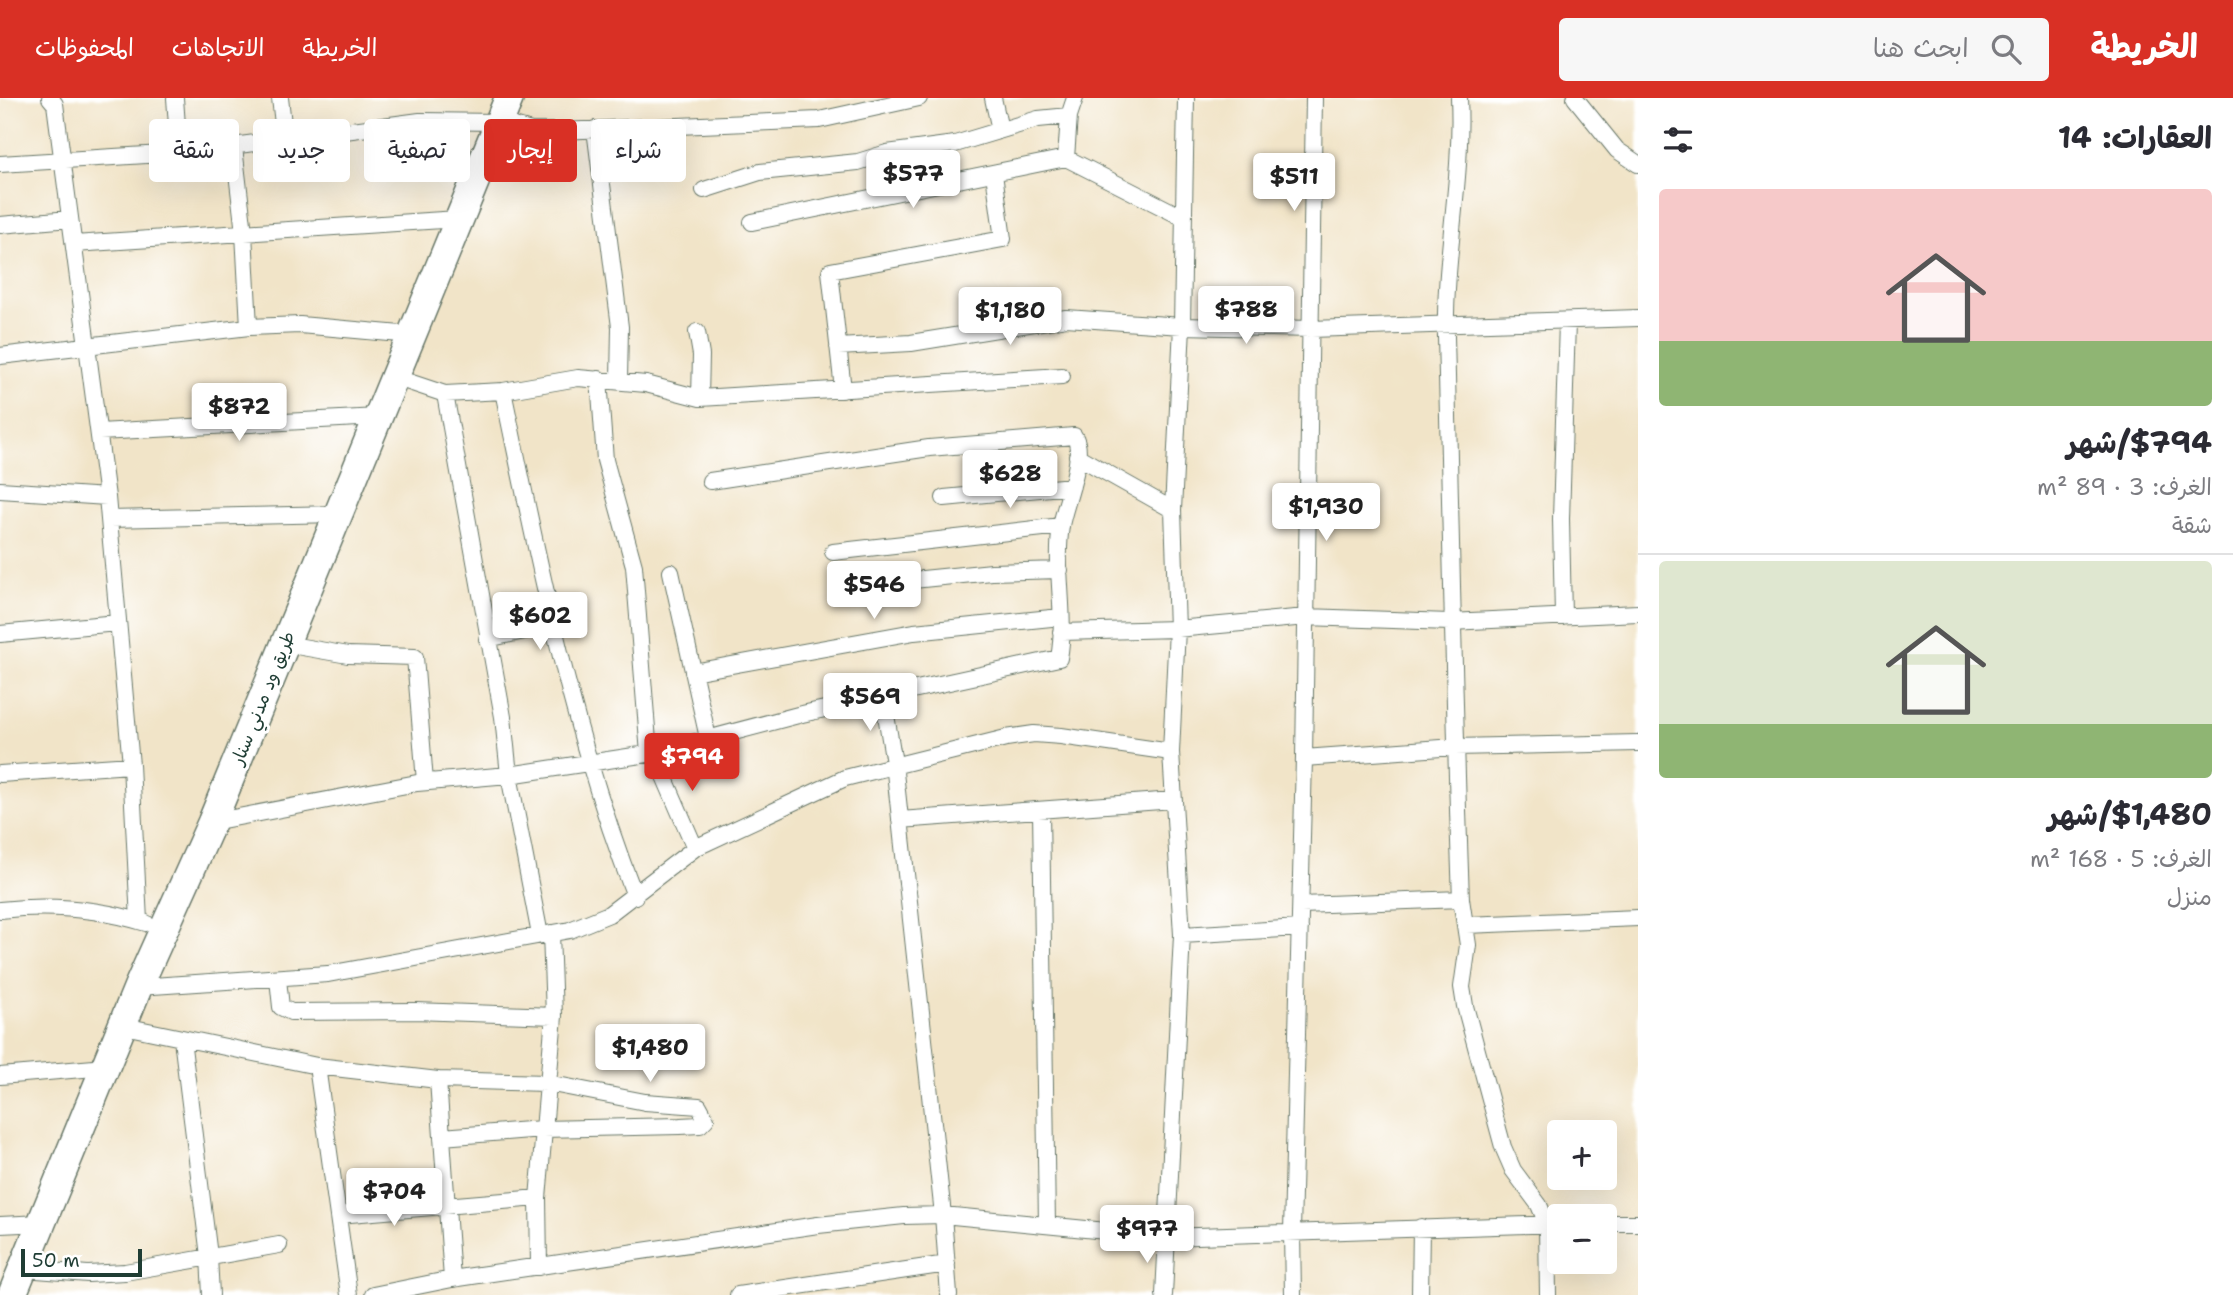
<!DOCTYPE html>
<html lang="ar">
<meta charset="utf-8">
<style>
:root{--surface:#fff;--page:#f7f7f7;--text:#2b2b33;--muted:#7c7c81;--line:#e1e1e2;--accent:#d93025}
body{margin:0;font-family:"Shantell Sans","Playpen Sans Arabic",sans-serif;background:var(--page);color:var(--text);direction:rtl;height:100vh;display:flex;flex-direction:column;font-size:26px;white-space:nowrap}
*{box-sizing:border-box;margin:0}
p{font-size:23px;color:var(--muted)}
.icon{flex:none;width:38px;height:38px;fill:none;stroke:currentColor;stroke-width:2;stroke-linecap:round;stroke-linejoin:round}
.map{position:relative;flex:1;overflow:hidden;direction:ltr}
.sheet{display:flex;flex-direction:column;background:var(--surface);width:595px}
.sheet>*{flex:none}
.banner{position:absolute;left:21px;top:21px;width:665px;height:63px;direction:rtl;display:flex;gap:14px}
.controls{position:absolute;left:1547px;top:1022px;display:grid;gap:14px}
.controls a{display:grid;place-items:center;width:70px;height:70px;border-radius:7px;background:var(--surface);box-shadow:0 7px 28px #0002;font-size:35px}
.scale{position:absolute;left:21px;bottom:18px;width:121px;box-sizing:border-box;padding-left:7px;border:4px solid #1f3d34;border-top:0;font-size:19px;line-height:24px;white-space:nowrap;color:#1f3d34;-webkit-text-stroke:5px #fff;paint-order:stroke}
.price{position:absolute;translate:-50% -60px;padding:0 16px;border-radius:7px;background:#fff;color:#222;font-size:23px;line-height:46px;filter:drop-shadow(0 2px 4px #0008)}
.price::after{content:'';position:absolute;left:50%;top:42px;width:21px;height:16px;margin-left:-10px;background:inherit;clip-path:polygon(0 0,100% 0,50% 100%)}
.price.active{background:var(--accent);color:#fff}
ul{padding:0;list-style:none}
li{display:grid;align-content:center;gap:14px;height:371px;padding:0 21px}
li+li{border-top:2px solid var(--line)}
li span{display:grid;place-items:center;height:217px;border-radius:7px;color:#555}
li>.icon{margin-inline-start:auto}
span .icon{width:126px;height:126px;fill:#fffc;stroke-width:1}
li b{font-size:30px}
h2{display:flex;justify-content:space-between;align-items:center;height:84px;padding:0 21px;font-size:30px}
.tag{padding:0 24px;border-radius:7px;background:var(--surface);box-shadow:0 7px 28px #0002;font-size:24px;line-height:63px}
.tag.active{background:var(--accent);color:#fff}
header{display:flex;align-items:center;gap:42px;box-sizing:border-box;height:98px;padding:0 35px;background:var(--accent);color:#fff}
header strong{font-size:33px}
nav{display:flex;gap:38px;margin-inline-start:auto;font-size:24px}
.search{width:490px;height:63px;background:var(--page);display:flex;align-items:center;gap:18px;box-sizing:border-box;padding:0 24px;border-radius:7px;color:var(--muted);font-size:26px}
main{display:flex;flex:1;min-height:0}
.map>svg:first-child{display:block}
</style>
<header>
<strong>الخريطة</strong>
<div class="search"><svg class="icon" aria-label="search" viewBox="0 0 24 24"><circle cx="10" cy="10" r="6"/><path d="M15 15l6 6"/></svg>ابحث هنا</div>
<nav><a>الخريطة</a><a>الاتجاهات</a><a>المحفوظات</a></nav>
</header>
<main>
<section class="sheet">
<h2>العقارات: 14<svg class="icon" aria-label="filters" viewBox="0 0 24 24"><path d="M4 7h16M4 17h16"/><circle cx="9" cy="7" r="2"/><circle cx="15" cy="17" r="2"/></svg></h2>
<ul>
<li><span style="background:linear-gradient(#f6c9c9 70%,#8fb573 0)"><svg class="icon" aria-label="home" viewBox="0 0 24 24"><path d="M3 11l9-7 9 7M6 9v11h12V9"/></svg></span><div><b>$794/شهر</b><p>الغرف: 3 · 89 m²</p><p>شقة</p></div></li>
<li><span style="background:linear-gradient(#dfe7d0 75%,#8fb573 0)"><svg class="icon" aria-label="home" viewBox="0 0 24 24"><path d="M3 11l9-7 9 7M6 9v11h12V9"/></svg></span><div><b>$1,480/شهر</b><p>الغرف: 5 · 168 m²</p><p>منزل</p></div></li>
</ul>
</section>
<div class="map">
<svg width="1638" height="1197" viewBox="0 0 1638 1197">
<rect width="100%" height="100%" fill="#fff"/>
<filter id="ink" filterUnits="userSpaceOnUse"><feTurbulence type="fractalNoise" baseFrequency=".0143" numOctaves="2"/><feDisplacementMap in="SourceGraphic" scale="14" xChannelSelector="R" yChannelSelector="G"/><feConvolveMatrix kernelMatrix="1 2 1 2 8 2 1 2 1" color-interpolation-filters="sRGB"/></filter>
<filter id="wash" filterUnits="userSpaceOnUse"><feTurbulence type="fractalNoise" baseFrequency=".00686" numOctaves="4" result="noise"/><feDisplacementMap in="SourceGraphic" scale="28" xChannelSelector="R" yChannelSelector="G"/><feGaussianBlur stdDeviation="1.57" result="paint"/><feColorMatrix in="noise" values="0 0 0 0 0 0 0 0 0 0 0 0 0 0 0 0 0 1.4 0 .05"/><feComposite in="paint" operator="in"/></filter>
<g filter="url(#wash)">
<rect width="100%" height="100%" fill="#f1e4c8"/>
</g>
<g filter="url(#ink)">
<g fill="none" stroke-linecap="round" stroke-linejoin="round">
<defs>
<path id="street" d="M50 0 55 6 107 399 131 667 139 823
M175 0 179 55
M280 0 285 43
M993 0 1000 32
M1459 0C1463 80 1444 159 1446 239 1451 426 1454 614 1461 801L1468 847 1462 889 1465 908 1503 1049 1513 1072 1539 1107 1547 1126 1548 1197
M1575 0 1617 52 1638 66
M595 31 620 229 619 282
M234 49 244 135 249 229
M1066 60 1069 18 1075 0
M0 66 179 55 420 23 499 24 531 33H560L819 22 919 0
M704 92 760 74 858 64 887 55 955 46 1038 21 1069 18
M752 124 1066 60 1182 119
M0 127 70 121
M74 146 458 121
M697 234 701 257 700 300
M838 249 911 245 1066 220 1182 228 1311 231 1638 220
M0 258 249 229 300 227 412 237
M394 279 445 296 503 619 509 677 540 837
M599 281 605 362 634 468 649 656
M843 292 830 173 1003 141 994 76
M503 293C539 464 571 635 635 798
M445 296 503 293 578 280 646 286 700 300 1062 278
M99 334 378 319
M1077 358 1173 412
M0 392 107 399
M944 400 1072 388
M109 421 338 416
M833 454 1061 428
M671 474 708 640
M844 489 992 474 1060 472
M1563 519 1561 421 1567 224
M1061 534 1177 531 1306 519 1450 524 1638 515
M0 536 117 525
M487 541 552 527
M285 546 348 557 415 559 425 684
M693 574 914 534 1061 519
M883 599 894 665 943 1117 949 1197
M654 655 695 750
M1304 660 1455 649 1638 645
M0 676 131 667
M1041 712 1047 1127
M900 722 1174 702
M212 724 417 685 509 677 654 655 802 616 1059 560C1067 517 1054 472 1061 428 1064 407 1087 356 1074 338L929 350 710 383
M1301 807 1461 801
M0 812C51 806 97 810 146 825
M1466 827 1638 820
M1182 837 1300 830
M278 881 281 909 291 914 415 913 554 918
M138 889 328 876 570 832 609 816 695 750 845 680 1006 640 1034 636 1061 638 1171 654
M124 928 317 968 438 982 452 1181 818 1127 904 1118 943 1117 1167 1139 1559 1126
M182 941 209 1158 211 1197
M317 968 349 1197
M0 978 106 969
M438 982 547 985 645 1004 699 1008 706 1021 700 1027 680 1028 542 1031 442 1039
M338 1117 538 1100
M1605 1125H1638
M0 1127 42 1125
M539 1169 538 1100 554 918 551 835
M24 1171 88 1176 125 1174 279 1147
M373 1197 452 1181
M738 1197 947 1166
M1164 1197 1182 837 1171 654 1177 531 1173 412 1182 228 1186 0
M1293 1197 1292 1134 1304 660 1314 0
M1420 1197 1421 1129"/>
<path id="highway" d="M12 1197 138 889 212 724 509 0"/>
</defs>
<!-- street casing -->
<use href="#street" stroke="#687768" stroke-width="18"/>
<!-- highway casing -->
<use href="#highway" stroke="#687768" stroke-width="31"/>
<!-- street -->
<use href="#street" stroke="#fff" stroke-width="16"/>
<!-- highway -->
<use href="#highway" stroke="#fff" stroke-width="28"/>
</g>
</g>
<g text-anchor="middle" dominant-baseline="central" stroke-width="6" stroke-linejoin="round" paint-order="stroke">
<!-- street labels -->
<g font-size="18" fill="#1f3d34" stroke="#fff">
<text transform="translate(263 600) rotate(-68)">طريق ود مدني سنار</text>
</g>
</g>
</svg>
<div class="controls">
<a>+</a>
<a>−</a>
</div>
<div class="scale">50 m</div>
<b class="price" style="left:913px;top:112px">$577</b>
<b class="price" style="left:1294px;top:115px">$511</b>
<b class="price" style="left:1246px;top:248px">$788</b>
<b class="price" style="left:1010px;top:249px">$1,180</b>
<b class="price" style="left:239px;top:345px">$872</b>
<b class="price" style="left:1010px;top:412px">$628</b>
<b class="price" style="left:1326px;top:445px">$1,930</b>
<b class="price" style="left:874px;top:523px">$546</b>
<b class="price" style="left:540px;top:554px">$602</b>
<b class="price" style="left:870px;top:635px">$569</b>
<b class="price active" style="left:692px;top:695px">$794</b>
<b class="price" style="left:650px;top:986px">$1,480</b>
<b class="price" style="left:394px;top:1130px">$704</b>
<b class="price" style="left:1147px;top:1167px">$977</b>
<div class="banner">
<a class="tag">شراء</a>
<a class="tag active">إيجار</a>
<a class="tag">تصفية</a>
<a class="tag">جديد</a>
<a class="tag">شقة</a>
</div>
</div>
</main>
